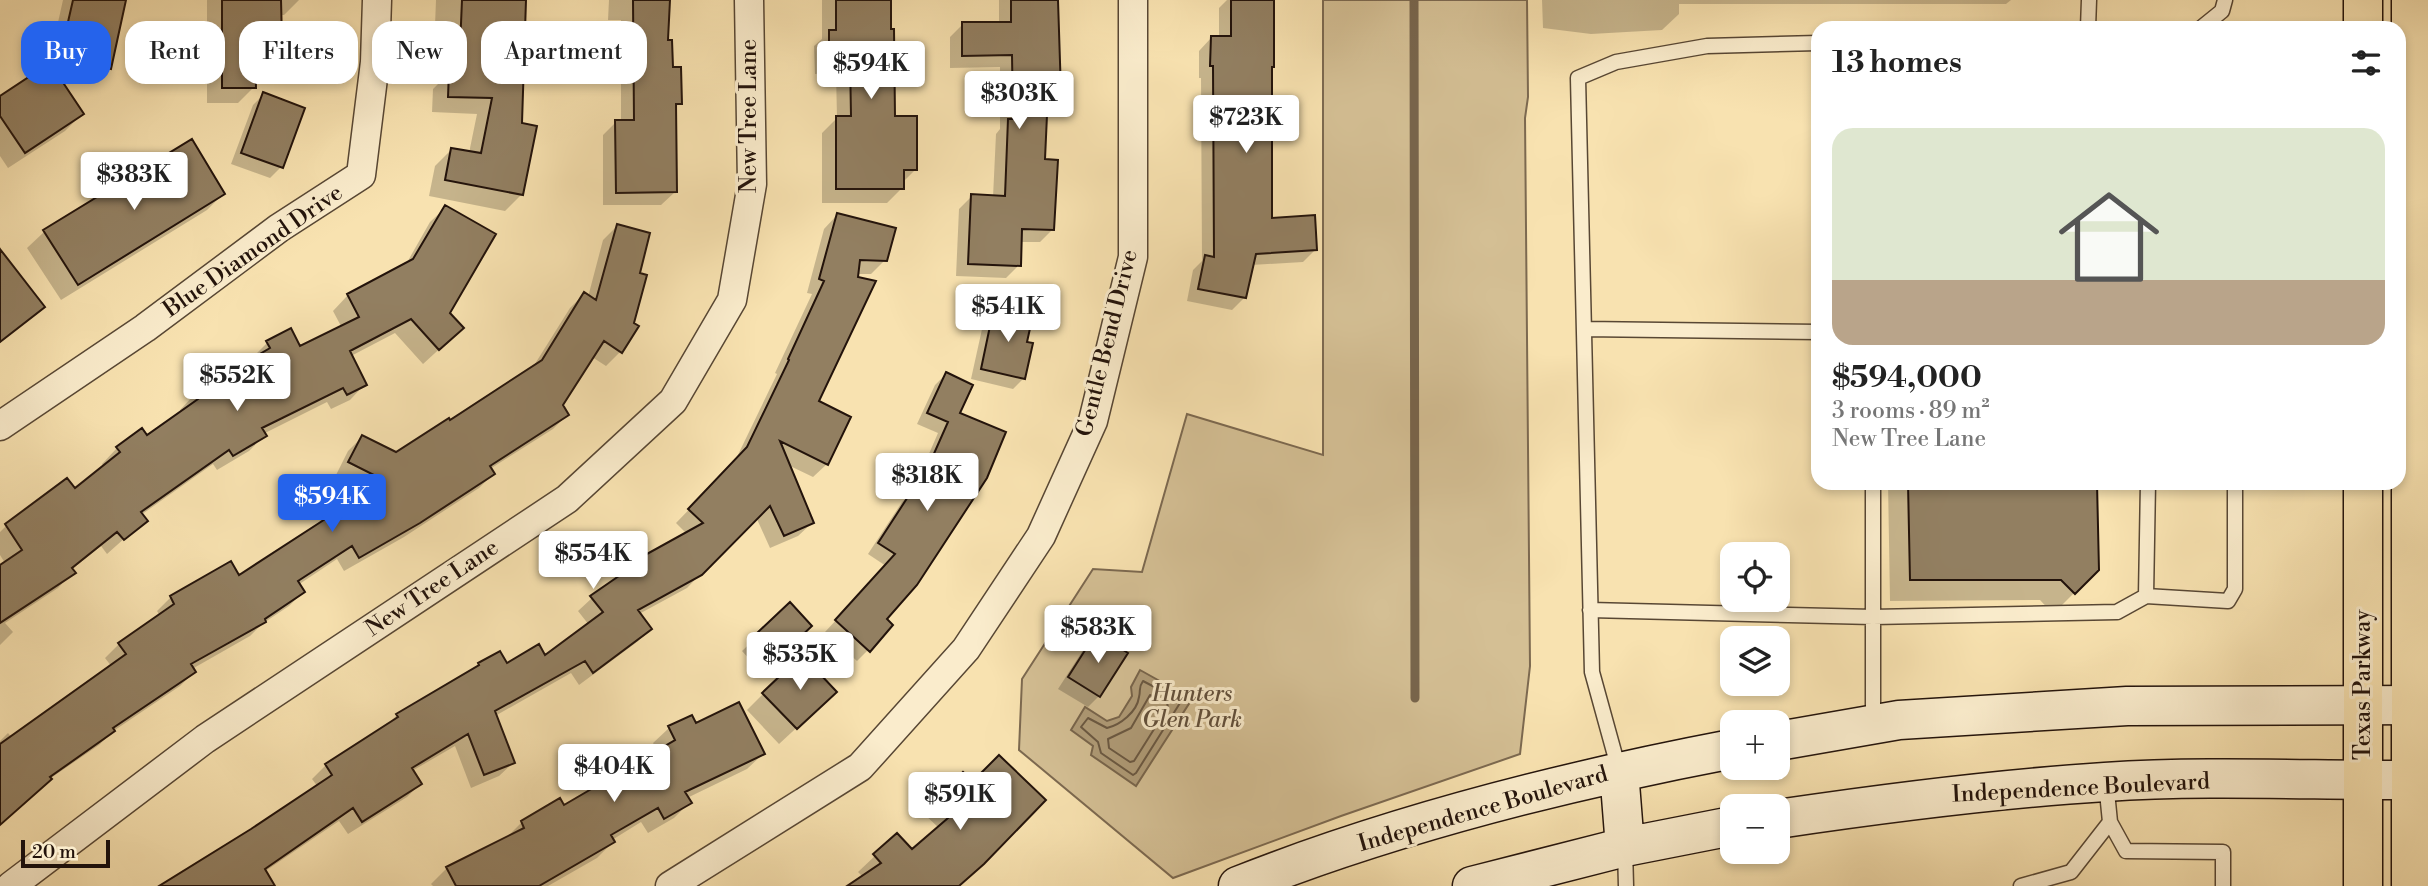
<!DOCTYPE html>
<meta charset="utf-8">
<style>
:root{--surface:#fff;--page:#f6f6f6;--text:#222;--muted:#767676;--accent:#2563eb}
body{margin:0;font-family:"Libre Bodoni",serif;background:var(--page);color:var(--text);height:100vh;display:flex;flex-direction:column;font-size:26px;white-space:nowrap}
*{box-sizing:border-box;margin:0}
p{font-size:23px;color:var(--muted)}
.icon{flex:none;width:38px;height:38px;fill:none;stroke:currentColor;stroke-width:2;stroke-linecap:round;stroke-linejoin:round}
.map{position:relative;flex:1;overflow:hidden}
.drawer{position:absolute;left:1811px;top:21px;width:595px;height:469px;display:flex;flex-direction:column;background:var(--surface);border-radius:21px;box-shadow:0 4px 10px #0003}
.drawer>*{flex:none}
.banner{position:absolute;left:21px;top:21px;width:665px;height:63px;display:flex;gap:14px}
.buttons{position:absolute;left:1720px;top:542px;display:grid;gap:14px}
.buttons a{display:grid;place-items:center;width:70px;height:70px;border-radius:14px;background:var(--surface);box-shadow:0 4px 10px #0003;font-size:35px}
.scale{position:absolute;left:21px;bottom:18px;width:89px;box-sizing:border-box;padding-left:7px;border:4px solid #23130b;border-top:0;font-size:19px;line-height:24px;white-space:nowrap;color:#23130b;-webkit-text-stroke:5px #faeccc;paint-order:stroke}
.price{position:absolute;translate:-50% -60px;padding:0 16px;border-radius:7px;background:#fff;color:#222;font-size:23px;line-height:46px;filter:drop-shadow(0 2px 4px #0008)}
.price::after{content:'';position:absolute;left:50%;top:42px;width:21px;height:16px;margin-left:-10px;background:inherit;clip-path:polygon(0 0,100% 0,50% 100%)}
.price.on{background:var(--accent);color:#fff}
ul{padding:0;list-style:none}
li{display:grid;align-content:center;gap:14px;height:371px;padding:0 21px}
li span{display:grid;place-items:center;height:217px;border-radius:21px;color:#555}
li>.icon{margin-inline-start:auto}
span .icon{width:126px;height:126px;fill:#fffc;stroke-width:1}
li b{font-size:30px}
h2{display:flex;justify-content:space-between;align-items:center;height:84px;padding:0 21px;font-size:30px}
.tag{padding:0 24px;border-radius:21px;background:var(--surface);box-shadow:0 4px 10px #0003;font-size:24px;line-height:63px}
.tag.on{background:var(--accent);color:#fff}
.map>svg:first-child{display:block}
</style>
<div class="map">
<svg width="2428" height="886" viewBox="0 0 2428 886">
<rect width="100%" height="100%" fill="#f8e2b0"/>
<filter id="stains"><feTurbulence type="fractalNoise" baseFrequency=".00286" numOctaves="4"/><feColorMatrix values="0 0 0 0 .2 0 0 0 0 .09 0 0 0 0 .02 0 0 0 .5 -.17"/></filter>
<radialGradient id="worn" r=".72"><stop offset=".6" stop-color="#630" stop-opacity="0"/><stop offset="1" stop-color="#630" stop-opacity=".3"/></radialGradient>
<!-- green -->
<path fill="#d4bf94" stroke="#7c6950" stroke-width="2" d="M1323 0H1527L1528 97 1525 118 1530 666 1520 754 1341 816 1173 878 1019 750 1022 679 1093 569 1142 572 1187 414 1323 455Z"/>
<!-- water -->
<path fill="#b09c78" stroke="#78654c" stroke-width="2" d="M1140 670 1192 699 1136 786 1091 755 1093 746 1071 730 1085 707 1107 721 1119 717 1132 696 1131 687Z"/>
<!-- shadow -->
<path fill="#0003" d="M63 0H124L109 68 95 82 54 73 82 114 65 131 8 168 0 156V98L48 67Z
M207 0H299L284 15H280V39L264 55H254V87L238 103H207Z
M436 0H525L521 125 522 194 505 211 429 196 435 166 452 149 469 153 477 114 432 112 433 89 444 78 446 25H435Z
M609 0H668L667 42 680 103 674 108 675 192 661 205H603V135L616 122 621 121V20H608Z
M822 0H889L894 118 915 170 902 183V188L887 203H822V133L837 118 836 73 815 74 814 46 822 39Z
M999 0H1057L1059 92 1046 105 1043 161 1053 229 1040 242H1020L1019 265 1006 278 956 276 959 209 972 196 993 197 996 134 1000 129V67L950 68V37L963 24H999Z
M1227 0H1272L1270 220 1316 249 1303 262 1251 265 1245 297 1232 310 1187 301 1193 270 1202 261 1201 78H1199V51L1211 38H1219V8Z
M1542 0H2011L2006 4H1679V14L1662 30 1591 34 1543 28Z
M264 94 281 167 270 178 231 164 253 105Z
M192 142 223 194 207 210 61 300 27 248 44 232Z
M446 207V343L423 364 395 333 351 356 365 384 350 400 331 409 327 402 263 434 264 436 249 451 217 470 213 464 141 515 145 520 107 554 101 546 71 570 73 572 58 588 5 623 13 632 0 645V567L5 563 0 555V532L6 526 75 491 104 467 102 464 117 448 147 438 182 413 180 410 195 394 253 360 252 358 268 342 299 348 342 328 333 311 348 295 405 266 430 222Z
M837 215 885 260 871 274H857L816 402 827 464 813 477 788 465 812 523 798 536 770 548 756 517 687 588 639 614 650 629 637 642 579 685 571 673 495 716 513 763 499 776 471 788 455 746 412 771 420 784 407 797 348 834 339 821 264 872 273 886H167L318 787 312 779 326 765 384 728 397 715 506 665 544 657 589 625 578 611 592 598 628 567 687 534 676 523 734 463 777 374 775 373 812 294 807 293 824 229Z
M617 226 621 351 606 366 592 357 560 405 567 415 553 429 490 469 493 474 479 488 404 537 344 571 337 559 298 585 303 592 289 606 262 624 250 636 192 669 194 672 180 686 112 732 99 745 48 780 0 824V741L8 733 12 738 112 667 105 658 119 644 160 616 157 611 171 597 239 578 318 526 317 524 331 510 364 491 335 477 348 451 362 437 396 454 533 367 570 308 584 294 588 297 603 240Z
M0 277 43 307 0 343Z
M995 309 1024 378 1013 389 971 379 984 320Z
M946 374 958 414 884 619 868 650 857 661 825 632 886 566 868 554 902 502 912 493 938 433 917 424 935 385Z
M1888 483H2095L2097 570 2053 614 2040 600 1890 601Z
M790 605 793 642 761 672 742 651Z
M1096 636 1099 696 1088 707 1058 689 1085 647Z
M763 694 818 708 779 744 747 710Z
M695 725 763 754 747 769 687 798 690 802 674 818 648 833 641 822 612 840 613 842 597 858 548 886H433L431 884 447 868 506 838 522 822 563 808 658 752 653 743 669 728Z
M963 775 959 886H850L863 877 858 872 897 835 912 852 939 828 924 814Z"/>
<g fill="none" stroke-linecap="round" stroke-linejoin="round">
<!-- shore -->
<path stroke="#6a5842" stroke-width="2" d="M1143 681 1179 700 1180 703 1136 773 1133 775 1101 753 1098 742 1081 727 1088 718 1107 728C1120 725 1137 712 1139 697 1141 689 1138 688 1143 681Z
M1150 695 1167 703 1168 707 1134 761 1130 762 1109 748 1108 739 1131 728Z"/>
<!-- stream -->
<path stroke="#78654c" stroke-width="9" d="M1414 0 1415 698"/>
</g>
<!-- building -->
<path fill="#927f61" stroke="#23130b" stroke-width="2" d="M73 0H126L111 69 60 57Z
M222 0H281L282 40H255L256 88H222Z
M462 0H526L522 123 537 126 523 195 445 180 451 148 481 153 492 98 448 97 449 70 459 71Z
M633 0H670L668 40H672L673 67H681L682 104H676L677 192 616 193 615 120H634Z
M836 0H891V29H894L895 116H917V170H904V189H836V116H851L850 59H829V30H836Z
M1011 0H1058L1061 93H1048L1045 159 1058 160 1054 230 1022 229 1021 266 968 264 971 194 1005 196 1008 119H1013L1012 55 962 56V22H1011Z
M1231 0H1274V67H1272V218L1315 215 1317 250 1256 254 1246 298 1198 289 1205 255 1214 257 1213 66H1210L1211 36H1231Z
M50 63 84 114 25 153 0 116V96Z
M263 92 305 108 283 168 241 153Z
M192 139 225 194 78 285 43 230Z
M445 205 496 234 450 313 464 328 439 350 411 319 350 351 367 385 347 395 343 388 262 428 267 436 233 456 229 450 141 512 148 521 124 540 117 532 72 568 76 573 0 623V565L22 550 5 524 67 478 75 488 120 452 116 447 142 428 147 435 198 399 194 393 270 348 266 341 291 328 300 346 359 317 347 294 413 259Z
M837 213 896 228 887 261 860 260 858 277 876 281 819 401 851 417 828 465 780 441 814 523 784 536 770 506 702 575 638 610 652 629 593 673 585 661 495 711 515 763 484 775 468 734 412 768 422 784 362 822 353 808 265 869 275 886H159L251 829 332 775 325 764 398 717 396 714 479 665 478 663 500 651 507 663 539 644 545 655 603 612 590 596 629 569 627 565 703 523 688 509 747 447 789 360 788 359 824 281 819 279Z
M617 224 650 233 640 273 647 275 634 323 639 326 622 353 604 341 563 405 569 415 490 466 495 474 420 523 359 558 352 546 298 581 305 592 265 619 266 622 191 664 196 672 113 728 115 731 50 777 52 779 0 825V744L126 654 118 643 174 604 170 596 231 561 239 575 333 514 330 508 382 479 348 462 362 435 396 452 449 418 450 420 542 360 584 292 596 300Z
M0 249 45 307 0 342Z
M994 307 1033 315 1027 342 1033 343 1025 379 981 369Z
M946 372 973 385 960 413 1006 432 987 478 917 585 887 619 893 625 870 652 835 620 895 554 878 543 913 489 917 492 948 422 927 413Z
M1908 483H2097L2099 570 2075 594 2061 580H1910Z
M790 602 812 626 779 657 757 633Z
M1096 633 1128 653 1100 697 1068 677Z
M802 655 837 692 797 729 762 693Z
M739 702 765 754 685 792 692 803 664 819 658 808 611 835 615 842 539 886H456L446 867 524 828 521 821 560 798 564 805 675 740 668 726 692 715 696 723Z
M999 755 1046 800 984 864 959 886H847L881 863 873 854 897 833 912 849 955 812 939 797 963 772 973 781Z"/>
<g fill="none" stroke-linecap="round" stroke-linejoin="round">
<defs>
<path id="lane" d="M2088 28 2089 0
M2201 28 2222 11 2225 0
M1584 329 1818 332
M1873 483V723
M2146 596 2228 601 2235 589V483
M1590 610 1873 617 2117 612 2146 596 2148 483
M1619 770 1592 672 1578 78 1616 62 1707 46 1818 43
M2110 822 2126 851 2223 852V886
M1625 848 1626 886
M2021 886 2071 872 2110 822 2106 782"/>
<path id="street" d="M0 426 145 328 279 228 361 175 375 62 377 0
M11 886 205 739 567 499 673 401 732 300 752 184 749 0
M670 886 860 767 966 649 1041 536 1093 421 1133 257V0"/>
<path id="secondary" d="M1778 741 1899 720 2127 706 2428 705
M1619 771 1625 847
M1778 819C1886 803 1995 789 2105 782 2212 775 2320 781 2428 780
M1238 886C1397 823 1564 781 1732 749
M1472 886 1625 847 1732 826"/>
<path id="primary" d="M2363 28V0
M2363 483V886
M2411 886V0"/>
</defs>
<!-- lane casing -->
<use href="#lane" stroke="#584734" stroke-width="17"/>
<!-- street casing -->
<use href="#street" stroke="#584734" stroke-width="31"/>
<!-- secondary casing -->
<use href="#secondary" stroke="#23130b" stroke-width="41"/>
<!-- primary casing -->
<use href="#primary" stroke="#23130b" stroke-width="41"/>
<!-- lane -->
<use href="#lane" stroke="#faeccc" stroke-width="14"/>
<!-- street -->
<use href="#street" stroke="#faeccc" stroke-width="28"/>
<!-- secondary -->
<use href="#secondary" stroke="#faeccc" stroke-width="38"/>
<!-- primary -->
<use href="#primary" stroke="#f8e2b0" stroke-width="38"/>
</g>
<g text-anchor="middle" dominant-baseline="central" stroke-width="6" stroke-linejoin="round" paint-order="stroke">
<!-- street labels -->
<g font-size="23" fill="#23130b" stroke="#faeccc">
<text transform="translate(749 116) rotate(-90)">New Tree Lane</text>
<text transform="translate(253 251) rotate(-35)">Blue Diamond Drive</text>
<text transform="translate(1107 343) rotate(-76)">Gentle Bend Drive</text>
<text transform="translate(432 588) rotate(-34)">New Tree Lane</text>
<text transform="translate(2363 685) rotate(-90)">Texas Parkway</text>
<text transform="translate(2081 788) rotate(-3)">Independence Boulevard</text>
<text transform="translate(1483 809) rotate(-16)">Independence Boulevard</text>
</g>
<!-- park labels -->
<g font-size="23" font-style="italic" fill="#614f3b" stroke="#faeccc">
<text x="1192" y="694">Hunters<tspan x="1192" dy="26">Glen Park</tspan></text>
</g>
</g>
<rect width="100%" height="100%" filter="url(#stains)"/>
<rect width="100%" height="100%" fill="url(#worn)"/>
</svg>
<div class="buttons">
<a><svg class="icon" aria-label="locate" viewBox="0 0 24 24"><circle cx="12" cy="12" r="6"/><path d="M12 2v4M12 18v4M2 12h4M18 12h4"/></svg></a>
<a><svg class="icon" aria-label="layers" viewBox="0 0 24 24"><path d="M12 4l9 5-9 5-9-5zM3 14l9 5 9-5"/></svg></a>
<a>+</a>
<a>−</a>
</div>
<div class="scale">20 m</div>
<b class="price" style="left:871px;top:101px">$594K</b>
<b class="price" style="left:1019px;top:131px">$303K</b>
<b class="price" style="left:1246px;top:155px">$723K</b>
<b class="price" style="left:134px;top:212px">$383K</b>
<b class="price" style="left:1008px;top:344px">$541K</b>
<b class="price" style="left:237px;top:413px">$552K</b>
<b class="price" style="left:927px;top:513px">$318K</b>
<b class="price on" style="left:332px;top:534px">$594K</b>
<b class="price" style="left:593px;top:591px">$554K</b>
<b class="price" style="left:1098px;top:665px">$583K</b>
<b class="price" style="left:800px;top:692px">$535K</b>
<b class="price" style="left:614px;top:804px">$404K</b>
<b class="price" style="left:960px;top:832px">$591K</b>
<div class="banner">
<a class="tag on">Buy</a>
<a class="tag">Rent</a>
<a class="tag">Filters</a>
<a class="tag">New</a>
<a class="tag">Apartment</a>
</div>
<section class="drawer">
<h2>13 homes<svg class="icon" aria-label="filters" viewBox="0 0 24 24"><path d="M4 7h16M4 17h16"/><circle cx="9" cy="7" r="2"/><circle cx="15" cy="17" r="2"/></svg></h2>
<ul>
<li><span style="background:linear-gradient(#dfe7d0 70%,#b9a48a 0)"><svg class="icon" aria-label="home" viewBox="0 0 24 24"><path d="M3 11l9-7 9 7M6 9v11h12V9"/></svg></span><div><b>$594,000</b><p>3 rooms · 89 m²</p><p>New Tree Lane</p></div></li>
</ul>
</section>
</div>
